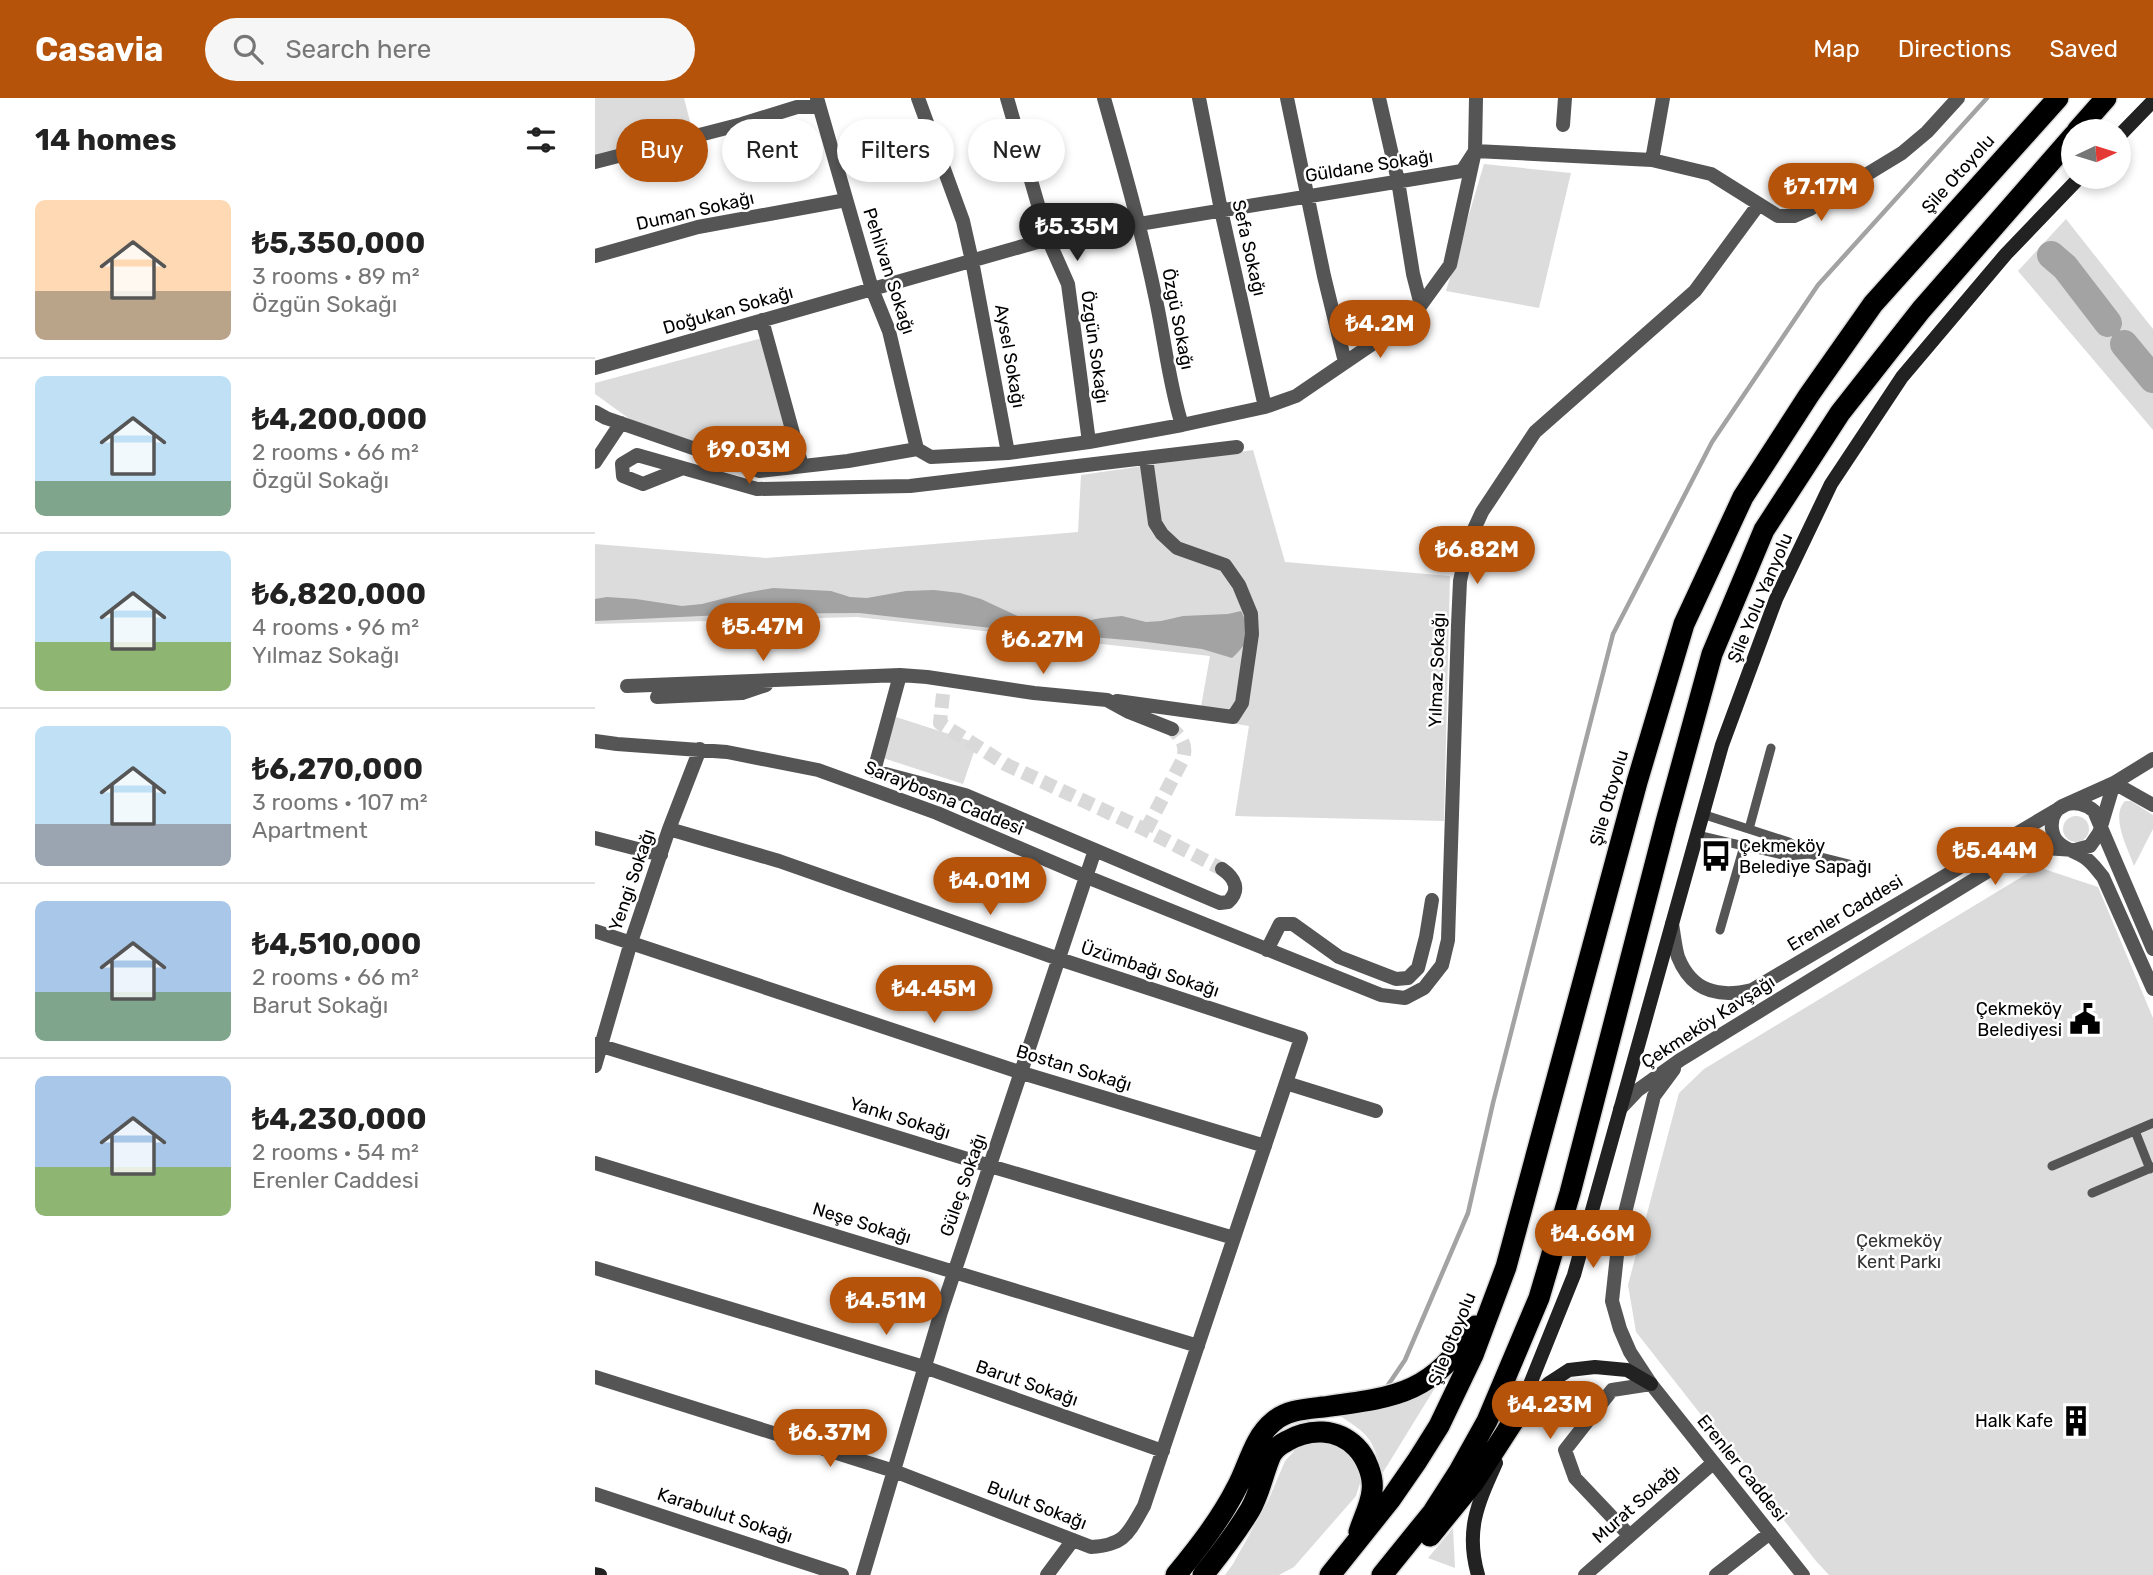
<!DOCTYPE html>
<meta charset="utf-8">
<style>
:root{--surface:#fff;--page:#f6f6f6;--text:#222;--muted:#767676;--line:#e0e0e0;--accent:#b45309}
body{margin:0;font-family:Rubik,sans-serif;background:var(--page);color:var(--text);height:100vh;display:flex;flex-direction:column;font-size:26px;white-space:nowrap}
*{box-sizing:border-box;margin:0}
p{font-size:23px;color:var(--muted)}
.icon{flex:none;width:38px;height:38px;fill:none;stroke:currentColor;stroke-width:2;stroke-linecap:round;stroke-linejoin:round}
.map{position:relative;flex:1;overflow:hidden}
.panel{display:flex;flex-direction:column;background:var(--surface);width:595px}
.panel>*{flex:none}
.top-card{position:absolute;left:21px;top:21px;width:665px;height:63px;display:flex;gap:14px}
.needle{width:46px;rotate:86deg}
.fabs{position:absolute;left:1466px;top:21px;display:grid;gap:14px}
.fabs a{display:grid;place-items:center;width:70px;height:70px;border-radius:50%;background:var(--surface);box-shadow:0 4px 10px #0003;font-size:35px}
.price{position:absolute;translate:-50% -60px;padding:0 16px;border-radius:24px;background:var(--accent);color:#fff;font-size:23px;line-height:46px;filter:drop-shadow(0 2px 4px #0008)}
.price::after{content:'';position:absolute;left:50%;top:42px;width:21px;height:16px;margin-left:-10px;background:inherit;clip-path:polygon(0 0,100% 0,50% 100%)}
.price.current{background:#222;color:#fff}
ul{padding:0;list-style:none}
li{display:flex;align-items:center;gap:21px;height:175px;padding:0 35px}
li+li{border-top:2px solid var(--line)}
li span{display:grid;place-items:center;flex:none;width:196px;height:140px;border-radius:10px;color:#555}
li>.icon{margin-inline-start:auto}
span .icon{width:84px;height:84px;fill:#fffc;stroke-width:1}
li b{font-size:30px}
h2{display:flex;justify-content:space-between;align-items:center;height:84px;padding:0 35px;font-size:30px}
.pill{padding:0 24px;border-radius:32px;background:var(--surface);box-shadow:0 4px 10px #0003;font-size:24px;line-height:63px}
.pill.current{background:var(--accent);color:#fff}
header{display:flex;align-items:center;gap:42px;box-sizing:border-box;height:98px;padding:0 35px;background:var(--accent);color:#fff}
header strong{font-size:33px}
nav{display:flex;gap:38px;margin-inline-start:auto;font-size:24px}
.search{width:490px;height:63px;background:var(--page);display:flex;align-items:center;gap:18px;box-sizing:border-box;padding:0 24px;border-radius:38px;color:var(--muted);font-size:26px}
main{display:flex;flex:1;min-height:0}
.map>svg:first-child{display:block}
</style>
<header>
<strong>Casavia</strong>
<div class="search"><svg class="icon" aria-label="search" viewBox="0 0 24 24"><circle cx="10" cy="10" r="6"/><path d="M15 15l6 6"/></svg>Search here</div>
<nav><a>Map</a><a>Directions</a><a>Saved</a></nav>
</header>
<main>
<section class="panel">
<h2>14 homes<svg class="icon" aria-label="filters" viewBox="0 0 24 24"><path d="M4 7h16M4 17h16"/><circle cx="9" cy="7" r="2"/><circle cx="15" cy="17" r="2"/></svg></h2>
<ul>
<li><span style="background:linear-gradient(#ffd9b3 65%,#b9a48a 0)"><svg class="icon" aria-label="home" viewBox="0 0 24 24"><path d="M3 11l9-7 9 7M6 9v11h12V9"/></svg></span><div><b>₺5,350,000</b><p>3 rooms · 89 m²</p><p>Özgün Sokağı</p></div></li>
<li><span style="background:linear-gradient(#bfe0f5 75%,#7fa58c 0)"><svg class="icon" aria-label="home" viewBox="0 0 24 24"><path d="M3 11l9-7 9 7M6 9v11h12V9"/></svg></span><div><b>₺4,200,000</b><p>2 rooms · 66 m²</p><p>Özgül Sokağı</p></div></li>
<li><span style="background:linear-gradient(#bfe0f5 65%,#8fb573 0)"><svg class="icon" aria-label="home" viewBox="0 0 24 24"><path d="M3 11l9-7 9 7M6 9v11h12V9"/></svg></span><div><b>₺6,820,000</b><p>4 rooms · 96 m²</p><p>Yılmaz Sokağı</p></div></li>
<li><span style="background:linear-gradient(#bfe0f5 70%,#9aa5b1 0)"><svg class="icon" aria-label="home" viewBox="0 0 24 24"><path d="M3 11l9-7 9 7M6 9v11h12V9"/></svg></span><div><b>₺6,270,000</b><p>3 rooms · 107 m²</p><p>Apartment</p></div></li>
<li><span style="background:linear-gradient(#a9c7e8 65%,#7fa58c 0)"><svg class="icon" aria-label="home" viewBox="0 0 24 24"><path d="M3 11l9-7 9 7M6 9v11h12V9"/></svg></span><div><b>₺4,510,000</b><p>2 rooms · 66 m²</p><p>Barut Sokağı</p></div></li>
<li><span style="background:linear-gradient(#a9c7e8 65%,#8fb573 0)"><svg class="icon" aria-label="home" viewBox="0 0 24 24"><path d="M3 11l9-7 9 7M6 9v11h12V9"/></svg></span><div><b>₺4,230,000</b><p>2 rooms · 54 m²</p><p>Erenler Caddesi</p></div></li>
</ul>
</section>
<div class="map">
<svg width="1558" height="1477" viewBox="0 0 1558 1477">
<rect width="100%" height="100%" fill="#fff"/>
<!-- green -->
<path fill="#dcdcdc" d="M0 0H89L99 39 0 68Z
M889 66 976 75 944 210 851 193Z
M1471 121 1558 231V332L1423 173Z
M171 239 203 365 152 361 54 335 0 296V285Z
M658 352 690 464 855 478 849 723 640 718 654 628 604 620 615 558 262 519 0 526V446L171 460 483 434 486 377Z
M301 619 382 645 368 686 288 660Z
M1530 703H1536L1558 717V731L1539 768C1533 750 1515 719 1530 703Z
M1468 731a13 13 0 1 1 26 0a13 13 0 1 1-26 0Z
M1443 769 1503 789 1558 920V1477H1234L1221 1463 1041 1234 1033 1187 1084 995 1109 971Z
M843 1285 787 1376C777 1338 774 1337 742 1316Z
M717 1343 747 1347 760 1363 766 1382 761 1398 699 1469 684 1477H630L638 1466 673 1403 690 1363 702 1350Z
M858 1430 860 1470 833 1460Z"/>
<!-- water -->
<path fill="#a3a3a3" d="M178 490 236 493 255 499 272 500 311 493 339 492 365 495 386 501 431 522 477 526 506 520 527 518 551 524 566 523 588 518 633 516 646 513C658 535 655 543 637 560L607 551 544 543 424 533 264 515 149 516 0 523V501L12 499 41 501 87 508 107 506 150 495Z"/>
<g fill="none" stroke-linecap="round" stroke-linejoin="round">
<!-- stream -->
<path stroke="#a3a3a3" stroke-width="4.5" d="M791 1290 810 1262 873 1115 898 1005 1018 536 1117 344 1223 187 1392 0"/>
<!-- river -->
<path stroke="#a3a3a3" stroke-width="28" d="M1456 157 1470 169 1513 225
M1529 246 1558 281"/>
<!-- street-tunnel -->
<path stroke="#d9d9d9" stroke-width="14" stroke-dasharray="14 7" stroke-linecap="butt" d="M348 596 345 625 412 667 551 732 627 771
M551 732 588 661C592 647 587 640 577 631"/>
<defs>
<path id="highway" d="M1482 33 1511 0
M835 1438 879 1384 923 1316
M581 1477C603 1450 626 1421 642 1389 653 1369 659 1339 678 1324 691 1312 711 1311 728 1309 803 1299 837 1296 880 1228
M608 1477C625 1456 641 1435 655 1412 665 1395 668 1375 676 1357 679 1351 686 1346 692 1343 714 1330 742 1330 761 1349 771 1359 779 1378 777 1393 776 1406 768 1421 764 1434
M735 1477 795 1402 822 1363 844 1328 878 1257 911 1169 1042 684 1089 526 1148 399 1214 297 1278 206 1463 0
M787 1477 838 1414 863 1375 892 1323 944 1200 975 1095 1071 724 1117 556 1169 432 1245 315 1326 212 1479 37"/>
</defs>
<!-- highway casing -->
<use href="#highway" stroke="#dbdbdb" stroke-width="24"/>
<!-- lane -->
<path stroke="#555" stroke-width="9" d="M1107 716 1194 744 1214 756
M1154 731 1176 650
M1102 737 1192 758 1214 756 1254 766
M1125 832 1149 748
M1540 1033 1555 1071
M1457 1068 1558 1025
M1497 1095 1558 1069"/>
<!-- street -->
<path stroke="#555" stroke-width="14" d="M222 0 277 191 294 233 322 351
M412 0 453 141 473 186 494 344
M509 0C528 67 547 134 561 202 570 244 574 286 587 327
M604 0 626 112 670 309
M692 0 729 178 750 264
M784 0 803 83 818 176 826 207
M968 27 970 0
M1057 62 1068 0
M0 64 147 26 202 9H223
M0 158 103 129 251 102
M167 222 207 368
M0 270 453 141 867 73 880 53 881 0
M0 314 11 320 164 373 253 363 322 351
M322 351 336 359 413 355 377 163 368 123 323 0
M413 355 494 344 587 327 670 309 701 298 792 236 826 207 855 167 880 53 1057 62 1116 76 1183 118H1199L1215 111 1307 55 1332 34 1363 0
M0 364 26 325
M88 370 48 386 28 378 27 366 42 357 162 391 315 388 642 349
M305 577 279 673 370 697 625 805 633 804C646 792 640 780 627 771
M32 588 305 577 332 579 439 595 512 602 534 614 577 631
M62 599 147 595 171 587
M522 603 638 619 647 605 657 536 656 516 644 487 630 467 582 450 567 436 560 425 551 360
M0 643 22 646 132 654 223 672 342 715 492 779 786 897 810 900 829 890 847 867 853 842 863 527 865 483 874 442 887 414 940 334 1100 193 1164 106
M1519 685 1558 707
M0 740 66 757
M1077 826C1079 837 1080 849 1083 859 1097 894 1124 900 1157 892L1470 707 1519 685 1558 661
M0 833 427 975 670 1048
M1558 851 1499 713C1482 698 1454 705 1457 731 1459 749 1476 751 1489 759 1497 764 1502 772 1508 779L1558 891
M672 852 685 826H698L744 859 801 881 813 880 823 870 831 839 837 802
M0 946 395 1068 639 1140
M0 968 36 844 74 731 105 651
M1079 971 1059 998 1024 1139 1017 1203 1025 1231 1035 1254 1056 1286 1208 1477
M691 985 781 1013
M1025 1011 1043 992 1085 962 1398 770 1432 754 1449 750 1480 752 1495 748 1504 735 1519 685
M0 1065 603 1248
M0 1170 329 1269 568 1353
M0 1279 299 1373 496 1449C530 1447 533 1436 549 1408L706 940 464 861 184 763 74 731
M0 1396 247 1477
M1034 1437 980 1380 970 1352 1017 1292 1056 1286
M268 1477 346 1214 500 752
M452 1477 478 1442
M990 1477 1118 1365
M1121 1477 1175 1435"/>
<!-- secondary -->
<path stroke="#222" stroke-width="14" d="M1524 38 1558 3
M926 1312 954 1285 974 1272 1000 1269 1032 1272 1056 1286
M923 1316 979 1177 1127 647 1181 501 1236 386 1307 279 1411 156 1485 79
M0 1476 5 1477
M883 1477C870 1432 883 1405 901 1365"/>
<!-- highway -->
<use href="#highway" stroke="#000" stroke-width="21"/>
</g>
<!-- icons -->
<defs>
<symbol id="bus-bare" viewBox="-9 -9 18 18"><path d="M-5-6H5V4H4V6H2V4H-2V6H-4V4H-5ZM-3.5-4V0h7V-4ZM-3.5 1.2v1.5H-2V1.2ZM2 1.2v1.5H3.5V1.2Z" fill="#000" stroke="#fff" stroke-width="2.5" paint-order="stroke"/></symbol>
<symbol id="civic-bare" viewBox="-9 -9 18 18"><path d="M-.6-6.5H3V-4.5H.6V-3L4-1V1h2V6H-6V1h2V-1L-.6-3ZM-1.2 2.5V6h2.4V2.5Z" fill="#000" stroke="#fff" stroke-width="2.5" paint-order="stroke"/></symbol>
<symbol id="building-bare" viewBox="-9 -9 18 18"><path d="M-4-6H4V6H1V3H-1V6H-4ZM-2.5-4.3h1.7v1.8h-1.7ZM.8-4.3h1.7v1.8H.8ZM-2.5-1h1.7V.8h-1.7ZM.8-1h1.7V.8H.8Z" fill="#000" stroke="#fff" stroke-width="2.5" paint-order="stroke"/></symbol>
</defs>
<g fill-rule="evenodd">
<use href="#bus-bare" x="1099" y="736" width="44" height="44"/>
<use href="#civic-bare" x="1468" y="899" width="44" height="44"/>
<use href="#building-bare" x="1459" y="1301" width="44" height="44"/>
</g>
<g text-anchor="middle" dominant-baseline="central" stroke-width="5" stroke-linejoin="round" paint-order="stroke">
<!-- street labels -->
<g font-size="18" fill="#000" stroke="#fff">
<text transform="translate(774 68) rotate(-9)">Güldane Sokağı</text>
<text transform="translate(1363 76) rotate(-48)">Şile Otoyolu</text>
<text transform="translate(100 113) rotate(-13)">Duman Sokağı</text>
<text transform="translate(654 150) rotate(77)">Sefa Sokağı</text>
<text transform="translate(294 173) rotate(72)">Pehlivan Sokağı</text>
<text transform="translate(133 212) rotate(-16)">Doğukan Sokağı</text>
<text transform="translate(583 221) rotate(79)">Özgü Sokağı</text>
<text transform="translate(500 249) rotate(82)">Özgün Sokağı</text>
<text transform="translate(415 258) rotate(80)">Aysel Sokağı</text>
<text transform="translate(1165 500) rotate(-67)">Şile Yolu Yanyolu</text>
<text transform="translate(842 572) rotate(-88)">Yılmaz Sokağı</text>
<text transform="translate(349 700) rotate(22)">Saraybosna Caddesi</text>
<text transform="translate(1014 700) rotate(-74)">Şile Otoyolu</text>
<text transform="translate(37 782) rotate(-71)">Yengi Sokağı</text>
<text transform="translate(1250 815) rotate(-31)">Erenler Caddesi</text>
<text transform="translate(555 871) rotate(18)">Üzümbağı Sokağı</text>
<text transform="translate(1113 924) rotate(-33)">Çekmeköy Kavşağı</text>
<text transform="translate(479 970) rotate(17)">Bostan Sokağı</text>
<text transform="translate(305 1020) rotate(17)">Yankı Sokağı</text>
<text transform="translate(368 1087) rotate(-71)">Güleç Sokağı</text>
<text transform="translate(267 1125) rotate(17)">Neşe Sokağı</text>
<text transform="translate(857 1241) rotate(-68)">Şile Otoyolu</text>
<text transform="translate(432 1285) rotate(19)">Barut Sokağı</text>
<text transform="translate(1147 1370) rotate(51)">Erenler Caddesi</text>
<text transform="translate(1041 1406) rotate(-41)">Murat Sokağı</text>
<text transform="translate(442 1407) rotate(21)">Bulut Sokağı</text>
<text transform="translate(130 1417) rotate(18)">Karabulut Sokağı</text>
</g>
<!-- poi labels -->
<g font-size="18" fill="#000" stroke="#fff" text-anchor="end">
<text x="1144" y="748" text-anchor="start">Çekmeköy<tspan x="1144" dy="21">Belediye Sapağı</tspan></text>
<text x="1467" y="911">Çekmeköy<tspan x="1467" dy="21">Belediyesi</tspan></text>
<text x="1458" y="1323">Halk Kafe</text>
</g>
<!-- park labels -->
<g font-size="18" fill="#333" stroke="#fff">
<text x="1304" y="1143">Çekmeköy<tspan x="1304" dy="21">Kent Parkı</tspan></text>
</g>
</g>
</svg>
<div class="fabs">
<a><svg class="needle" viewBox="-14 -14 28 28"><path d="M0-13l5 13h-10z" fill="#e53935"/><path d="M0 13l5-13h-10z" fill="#767676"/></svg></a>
</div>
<b class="price" style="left:1226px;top:125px">₺7.17M</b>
<b class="price current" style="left:482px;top:165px">₺5.35M</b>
<b class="price" style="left:785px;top:262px">₺4.2M</b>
<b class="price" style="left:154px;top:388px">₺9.03M</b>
<b class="price" style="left:882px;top:488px">₺6.82M</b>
<b class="price" style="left:168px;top:565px">₺5.47M</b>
<b class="price" style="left:448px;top:578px">₺6.27M</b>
<b class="price" style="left:1400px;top:789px">₺5.44M</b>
<b class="price" style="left:395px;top:819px">₺4.01M</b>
<b class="price" style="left:339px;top:927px">₺4.45M</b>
<b class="price" style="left:998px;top:1172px">₺4.66M</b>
<b class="price" style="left:291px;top:1239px">₺4.51M</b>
<b class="price" style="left:955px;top:1343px">₺4.23M</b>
<b class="price" style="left:235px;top:1371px">₺6.37M</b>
<div class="top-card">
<a class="pill current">Buy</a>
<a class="pill">Rent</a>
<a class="pill">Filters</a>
<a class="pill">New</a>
</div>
</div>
</main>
